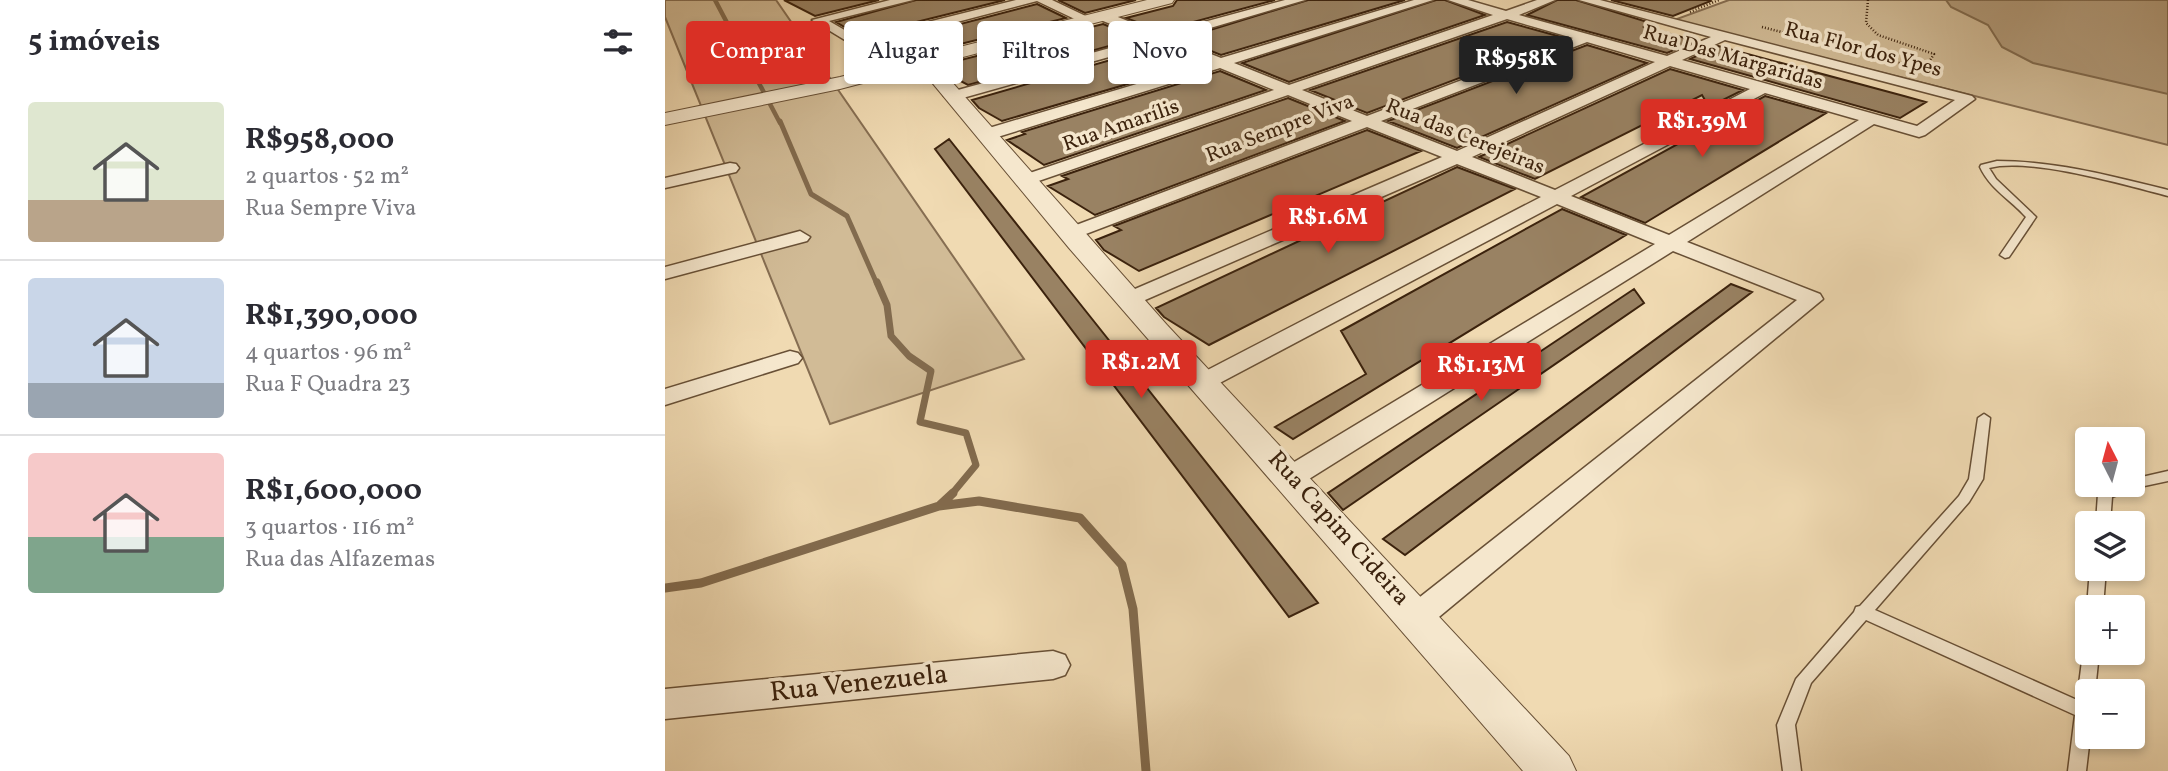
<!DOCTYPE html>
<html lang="pt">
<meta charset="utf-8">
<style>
:root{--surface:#fff;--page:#f7f7f7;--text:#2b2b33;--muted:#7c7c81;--line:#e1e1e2;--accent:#d93025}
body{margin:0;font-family:Vollkorn,serif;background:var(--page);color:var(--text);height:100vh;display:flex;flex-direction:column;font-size:26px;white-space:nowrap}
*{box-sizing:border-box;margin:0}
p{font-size:23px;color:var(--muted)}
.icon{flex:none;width:38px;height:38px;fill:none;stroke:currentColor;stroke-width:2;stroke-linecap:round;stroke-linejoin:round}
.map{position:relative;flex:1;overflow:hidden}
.drawer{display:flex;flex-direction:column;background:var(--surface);width:665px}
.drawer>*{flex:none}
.top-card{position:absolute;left:21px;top:21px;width:665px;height:63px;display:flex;gap:14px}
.needle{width:46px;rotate:354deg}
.controls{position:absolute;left:1410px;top:427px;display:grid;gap:14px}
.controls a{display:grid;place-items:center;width:70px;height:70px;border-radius:7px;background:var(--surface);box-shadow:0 4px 10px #0003;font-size:35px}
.price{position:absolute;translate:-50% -60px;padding:0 16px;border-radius:7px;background:var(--accent);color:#fff;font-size:23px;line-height:46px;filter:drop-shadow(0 2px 4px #0008)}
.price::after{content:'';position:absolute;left:50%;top:42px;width:21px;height:16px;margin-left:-10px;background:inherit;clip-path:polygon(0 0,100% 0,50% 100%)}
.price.current{background:#222;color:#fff}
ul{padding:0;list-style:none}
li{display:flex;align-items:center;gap:21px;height:175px;padding:0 28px}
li+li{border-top:2px solid var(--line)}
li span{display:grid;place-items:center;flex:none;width:196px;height:140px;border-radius:7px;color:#555}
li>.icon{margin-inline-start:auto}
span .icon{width:84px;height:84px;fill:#fffc;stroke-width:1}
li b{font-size:30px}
h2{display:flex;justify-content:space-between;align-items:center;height:84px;padding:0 28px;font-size:30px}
.pill{padding:0 24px;border-radius:7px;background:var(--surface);box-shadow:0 4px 10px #0003;font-size:24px;line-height:63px}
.pill.current{background:var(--accent);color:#fff}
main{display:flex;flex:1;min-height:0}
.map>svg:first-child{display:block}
</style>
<main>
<section class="drawer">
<h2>5 imóveis<svg class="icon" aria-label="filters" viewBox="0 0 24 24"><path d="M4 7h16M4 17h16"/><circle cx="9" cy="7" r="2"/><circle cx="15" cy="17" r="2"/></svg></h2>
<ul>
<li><span style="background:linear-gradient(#dfe7d0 70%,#b9a48a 0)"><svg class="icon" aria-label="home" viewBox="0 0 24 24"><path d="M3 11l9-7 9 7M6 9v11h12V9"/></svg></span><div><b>R$958,000</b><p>2 quartos · 52 m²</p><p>Rua Sempre Viva</p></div></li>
<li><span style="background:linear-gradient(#c9d6e8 75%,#9aa5b1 0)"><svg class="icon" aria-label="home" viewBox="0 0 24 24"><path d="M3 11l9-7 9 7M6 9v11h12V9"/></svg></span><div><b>R$1,390,000</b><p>4 quartos · 96 m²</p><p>Rua F Quadra 23</p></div></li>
<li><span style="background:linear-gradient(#f6c9c9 60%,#7fa58c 0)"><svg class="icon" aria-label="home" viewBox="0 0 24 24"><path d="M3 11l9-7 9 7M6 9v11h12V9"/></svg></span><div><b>R$1,600,000</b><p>3 quartos · 116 m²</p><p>Rua das Alfazemas</p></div></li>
</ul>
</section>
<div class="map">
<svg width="1503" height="771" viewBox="0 0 1503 771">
<rect width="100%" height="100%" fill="#f0dab2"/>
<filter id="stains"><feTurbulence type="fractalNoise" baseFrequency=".00286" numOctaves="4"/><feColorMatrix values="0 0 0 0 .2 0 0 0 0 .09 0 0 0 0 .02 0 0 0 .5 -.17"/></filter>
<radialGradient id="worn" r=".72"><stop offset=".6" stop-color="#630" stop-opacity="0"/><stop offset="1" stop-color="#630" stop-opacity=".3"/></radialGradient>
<!-- green -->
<path fill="#d1bb96" stroke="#866e52" stroke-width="2" d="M0 0H111L359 359 165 424 0 17Z
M1064 0H1503V145L1009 20Z"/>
<!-- water -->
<path fill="#b29b7a" stroke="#826b4e" stroke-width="2" d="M1281 0H1503V94L1368 63 1337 47 1323 25 1286 7Z"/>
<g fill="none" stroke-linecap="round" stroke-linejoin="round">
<!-- stream-far3 -->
<path stroke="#826b4e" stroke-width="4.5" d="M50 0 115 123"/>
<!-- stream-far2 -->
<path stroke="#826b4e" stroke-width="5" d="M115 121 146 194 182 216 212 284"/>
<!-- stream-far1 -->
<path stroke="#826b4e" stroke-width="7" d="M212 282 222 305 226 336 244 356 266 371 255 422 301 433 311 465 286 495"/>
<!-- stream -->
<path stroke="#826b4e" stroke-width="9" d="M274 506 288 493
M0 588 36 583 274 506 314 501 415 518 457 565 468 609 481 771"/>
</g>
<!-- building -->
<path fill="#998263" stroke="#3b220d" stroke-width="2" d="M119 0H214L150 16Z
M251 0H340L195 36 171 22Z
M393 0H471L420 13Z
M512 0H610L495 31 461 18 508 6Z
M643 0H740L556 55 516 39Z
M771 0H780L820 15 624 82 577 63Z
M892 0H911L989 24 980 27 1031 41 1002 53 862 15Z
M946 0H1045L1046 1 1008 16Z
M372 4 401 18 247 56 223 60 203 48Z
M842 22 900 38 702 113 645 90Z
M438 24 473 38 303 85 284 75 276 65Z
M922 45 982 63 792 148 723 121Z
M494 46 534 63 337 121 314 108 307 100Z
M1053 46 1239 96 1261 102 1235 118 1025 59Z
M1005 69 1078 90 1044 107 1037 95 870 179 814 157Z
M555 71 601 90 379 165 342 140 360 134 357 132Z
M1100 96 1161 113 980 223 916 197Z
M623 98 680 121 430 215 383 186 403 179 397 176Z
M702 130 756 151 474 271 439 250 431 240 456 230 449 226Z
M284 139 404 290 653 603 624 617 270 149Z
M792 167 850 189 544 345 499 317 491 308Z
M897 209 961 235 628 439 610 427 701 374 676 331Z
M1066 284 1087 292 740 555 718 539Z
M969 289 979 303 678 510 663 493Z"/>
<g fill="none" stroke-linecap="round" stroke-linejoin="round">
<defs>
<path id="service" d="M1332 161C1390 161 1447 176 1503 190V196C1461 185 1364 157 1324 168L1331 179 1371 217 1344 257 1340 258 1335 255 1361 217C1346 200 1325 189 1315 167L1316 165Z
M1319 414 1325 418 1318 479 1304 502 1210 610 1412 700 1418 653 1423 647V653H1434L1430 691H1423V737H1425L1421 771H1403L1410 715 1201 620 1146 683 1130 725 1136 771H1118L1112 725 1131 679 1189 612 1191 607 1195 606 1294 496 1304 479 1313 418Z
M1503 471V481L1470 488 1447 497 1445 523H1431L1433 494C1442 484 1456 485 1468 485V479Z
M1425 569H1441L1438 607H1422Z"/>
<path id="minor" d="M225 0H248L164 21 195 39 351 0H387L429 20 418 23 372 1 193 48 147 20Z
M620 0H640L508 39 556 58 749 0H768L569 63 624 85 828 15 783 0H803L841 11 872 0H890L854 15 1002 56 1046 37 914 0H935L1307 96 1310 99 1260 135 1254 137 1209 124 1022 242 1155 294 1158 299 763 626 752 629 741 626 736 617 741 608 1132 300 1008 251 636 484 626 486 616 484 612 477 616 470 990 244 892 204 549 386H531L528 381 531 376 876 197 792 164 464 307 456 305 453 300 456 295 777 157 702 127 405 240 395 234 398 230 687 121 623 95 359 186 350 181 353 177 609 90 555 68 326 139 320 140 312 135 314 131 542 63 494 43 287 101 279 96 282 93 481 38 433 19V13H443L495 34ZM842 19 908 38 702 116 637 90ZM1060 40 1290 100 1252 126 1017 60ZM922 42 990 62 792 151 716 121ZM1005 66 1085 89 890 190 807 157ZM1100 93 1194 120 1004 235 906 196Z
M65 163 71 164 74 168 71 172 0 188V178Z
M135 231 145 237 142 241 0 279V267Z
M125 351 133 353 137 358 133 363 0 405V389Z
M388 651 400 655 405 665 400 675 388 679 0 719V689Z"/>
<path id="tertiary" d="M482 0H509L507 3 271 64 502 325 904 756 911 771H858L404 248 255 68 175 89 0 125V113L175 77Z"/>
</defs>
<!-- service casing -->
<use href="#service" stroke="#685036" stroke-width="3"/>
<!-- minor casing -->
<use href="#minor" stroke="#685036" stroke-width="3"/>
<!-- tertiary casing -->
<use href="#tertiary" stroke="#685036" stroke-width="2"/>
<!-- path -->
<path stroke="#3b220d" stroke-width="2.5" stroke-dasharray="1 2" stroke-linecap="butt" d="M1203 0 1201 23 1213 35 1269 54 1264 62 1232 63
M1025 12 1054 0
M1097 27 1170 46"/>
<!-- service -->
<use href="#service" fill="#f5e7cd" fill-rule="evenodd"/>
<!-- minor -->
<use href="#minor" fill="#f5e7cd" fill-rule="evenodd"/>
<!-- tertiary -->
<use href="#tertiary" fill="#f5e7cd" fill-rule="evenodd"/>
</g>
<g text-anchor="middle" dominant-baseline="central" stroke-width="7" stroke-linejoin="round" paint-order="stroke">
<!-- far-street labels -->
<g font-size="21" fill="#3b220d" stroke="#f5e7cd">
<text transform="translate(1198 50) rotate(15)">Rua Flor dos Ypes</text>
<text transform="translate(1068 58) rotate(16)">Rua Das Margaridas</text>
<text transform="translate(456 126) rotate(-19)">Rua Amarílis</text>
<text transform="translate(615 129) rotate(-21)">Rua Sempre Viva</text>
<text transform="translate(800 137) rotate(22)">Rua das Cerejeiras</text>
</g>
<!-- street labels -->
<g font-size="24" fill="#3b220d" stroke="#f5e7cd">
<text transform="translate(673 529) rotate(48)">Rua Capim Cideira</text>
</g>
<!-- near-street labels -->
<g font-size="28" fill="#3b220d" stroke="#f5e7cd">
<text transform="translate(194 684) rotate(-6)">Rua Venezuela</text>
</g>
</g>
<rect width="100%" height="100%" filter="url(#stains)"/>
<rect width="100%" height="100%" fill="url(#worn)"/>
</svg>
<div class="controls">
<a><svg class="needle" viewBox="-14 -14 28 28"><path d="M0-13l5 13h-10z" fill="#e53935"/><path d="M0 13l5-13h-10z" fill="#7c7c81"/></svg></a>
<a><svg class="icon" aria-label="layers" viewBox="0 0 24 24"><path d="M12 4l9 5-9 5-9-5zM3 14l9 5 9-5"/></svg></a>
<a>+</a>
<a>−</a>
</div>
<b class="price current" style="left:851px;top:96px">R$958K</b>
<b class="price" style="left:1037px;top:159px">R$1.39M</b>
<b class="price" style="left:663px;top:255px">R$1.6M</b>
<b class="price" style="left:476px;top:400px">R$1.2M</b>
<b class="price" style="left:816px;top:403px">R$1.13M</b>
<div class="top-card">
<a class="pill current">Comprar</a>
<a class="pill">Alugar</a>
<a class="pill">Filtros</a>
<a class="pill">Novo</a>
</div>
</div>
</main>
